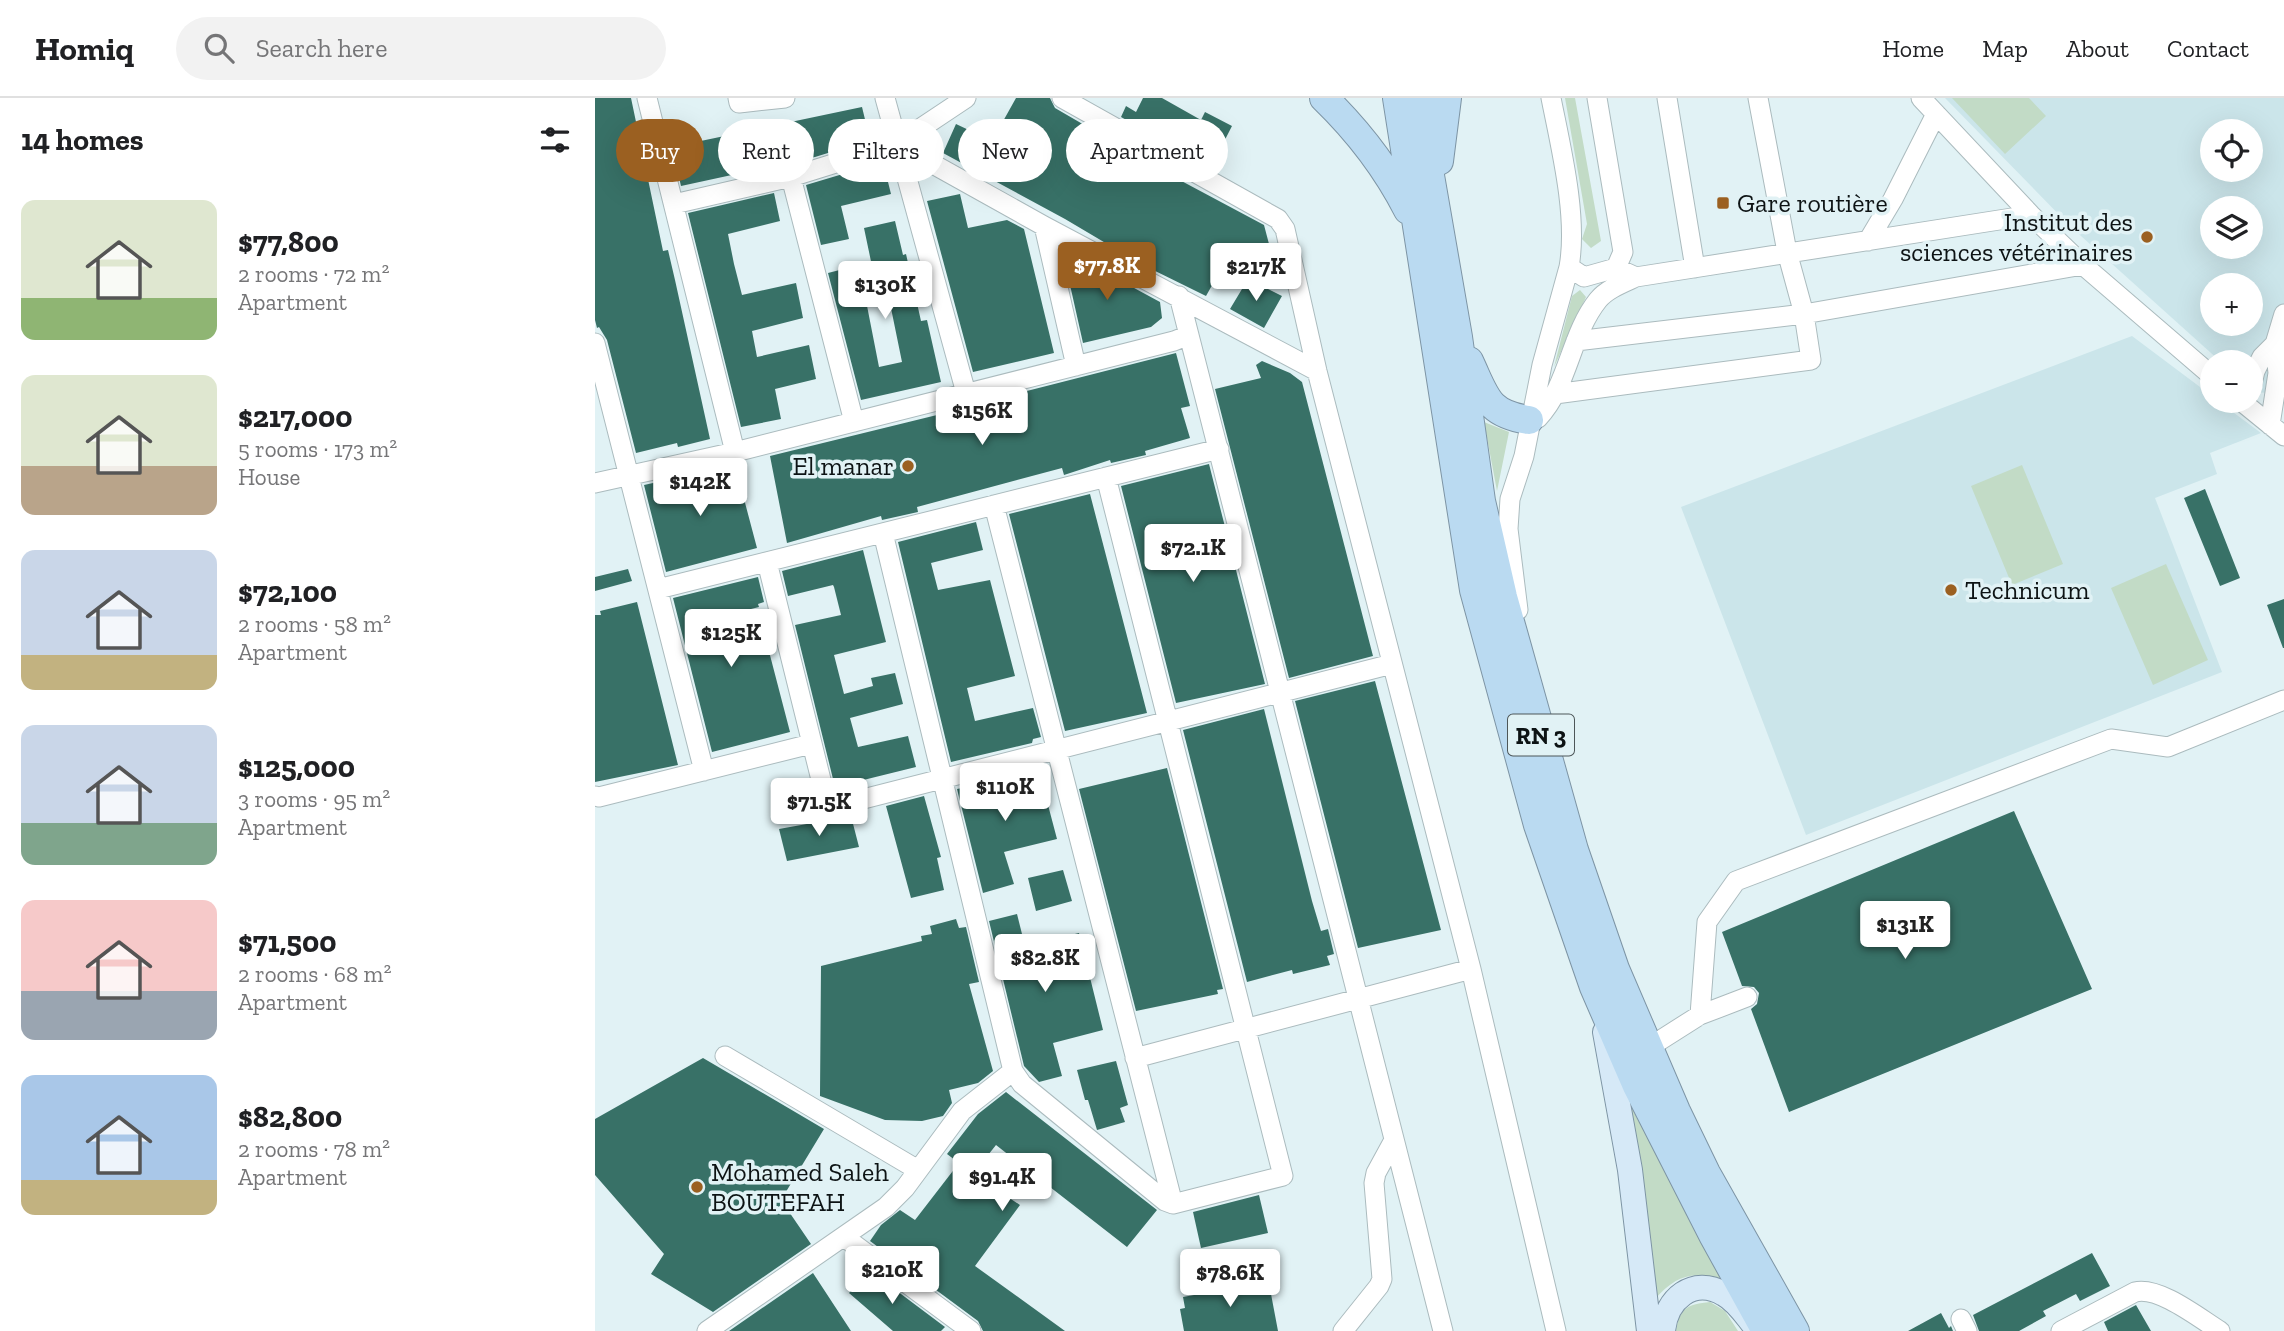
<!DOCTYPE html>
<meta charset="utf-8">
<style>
:root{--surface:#fff;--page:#f2f2f2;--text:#202124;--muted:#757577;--line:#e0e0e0;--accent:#9b6021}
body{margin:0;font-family:"Zilla Slab",serif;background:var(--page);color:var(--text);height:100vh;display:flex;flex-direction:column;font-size:26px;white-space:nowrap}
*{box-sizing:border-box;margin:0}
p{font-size:23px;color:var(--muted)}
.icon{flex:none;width:38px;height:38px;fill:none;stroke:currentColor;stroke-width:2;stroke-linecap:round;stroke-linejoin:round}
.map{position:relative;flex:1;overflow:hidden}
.drawer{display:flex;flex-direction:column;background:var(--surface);width:595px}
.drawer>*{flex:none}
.top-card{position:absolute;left:21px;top:21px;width:665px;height:63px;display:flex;gap:14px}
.buttons{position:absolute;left:1605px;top:21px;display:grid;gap:14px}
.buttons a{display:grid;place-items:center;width:63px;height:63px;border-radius:50%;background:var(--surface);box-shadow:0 7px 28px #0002;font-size:35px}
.price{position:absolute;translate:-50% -60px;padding:0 16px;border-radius:7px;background:#fff;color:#222;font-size:23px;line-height:46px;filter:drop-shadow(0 2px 4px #0008)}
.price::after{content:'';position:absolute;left:50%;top:42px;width:21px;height:16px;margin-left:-10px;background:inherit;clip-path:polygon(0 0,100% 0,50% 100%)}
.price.active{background:var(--accent);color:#fff}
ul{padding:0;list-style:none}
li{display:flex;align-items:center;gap:21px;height:175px;padding:0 21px}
li span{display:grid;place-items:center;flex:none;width:196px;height:140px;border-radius:14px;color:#555}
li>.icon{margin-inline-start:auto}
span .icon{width:84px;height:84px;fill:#fffc;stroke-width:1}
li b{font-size:30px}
h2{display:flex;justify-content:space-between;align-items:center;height:84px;padding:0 21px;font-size:30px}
.chip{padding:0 24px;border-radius:32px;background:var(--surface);box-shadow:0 7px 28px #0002;font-size:24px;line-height:63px}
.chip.active{background:var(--accent);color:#fff}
header{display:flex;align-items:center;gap:42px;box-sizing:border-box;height:98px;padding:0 35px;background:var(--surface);border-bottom:2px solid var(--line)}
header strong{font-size:33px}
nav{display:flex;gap:38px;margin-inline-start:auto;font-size:24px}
.search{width:490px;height:63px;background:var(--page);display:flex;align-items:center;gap:18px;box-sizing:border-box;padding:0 24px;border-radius:38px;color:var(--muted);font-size:26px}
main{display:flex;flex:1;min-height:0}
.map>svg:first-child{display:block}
</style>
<header>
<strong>Homiq</strong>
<div class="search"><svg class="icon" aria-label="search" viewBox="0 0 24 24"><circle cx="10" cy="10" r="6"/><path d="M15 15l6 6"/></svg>Search here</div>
<nav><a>Home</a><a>Map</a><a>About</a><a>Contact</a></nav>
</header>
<main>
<section class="drawer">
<h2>14 homes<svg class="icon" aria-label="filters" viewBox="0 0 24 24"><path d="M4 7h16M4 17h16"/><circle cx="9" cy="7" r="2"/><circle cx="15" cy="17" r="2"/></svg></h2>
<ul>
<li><span style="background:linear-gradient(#dfe7d0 70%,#8fb573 0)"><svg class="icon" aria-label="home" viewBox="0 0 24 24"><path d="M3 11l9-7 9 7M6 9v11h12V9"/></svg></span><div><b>$77,800</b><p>2 rooms · 72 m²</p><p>Apartment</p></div></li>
<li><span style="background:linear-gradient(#dfe7d0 65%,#b9a48a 0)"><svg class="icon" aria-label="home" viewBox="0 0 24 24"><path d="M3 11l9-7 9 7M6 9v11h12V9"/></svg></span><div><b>$217,000</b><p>5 rooms · 173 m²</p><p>House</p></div></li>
<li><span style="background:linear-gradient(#c9d6e8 75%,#c2b280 0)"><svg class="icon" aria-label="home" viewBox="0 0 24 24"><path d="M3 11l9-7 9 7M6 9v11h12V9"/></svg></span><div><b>$72,100</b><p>2 rooms · 58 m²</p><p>Apartment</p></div></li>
<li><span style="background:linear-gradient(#c9d6e8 70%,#7fa58c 0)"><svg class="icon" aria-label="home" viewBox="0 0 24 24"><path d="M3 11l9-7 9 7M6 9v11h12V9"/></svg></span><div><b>$125,000</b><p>3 rooms · 95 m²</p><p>Apartment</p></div></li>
<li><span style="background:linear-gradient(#f6c9c9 65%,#9aa5b1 0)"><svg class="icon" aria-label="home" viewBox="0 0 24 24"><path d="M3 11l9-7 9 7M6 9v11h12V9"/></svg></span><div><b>$71,500</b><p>2 rooms · 68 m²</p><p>Apartment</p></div></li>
<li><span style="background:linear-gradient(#a9c7e8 75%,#c2b280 0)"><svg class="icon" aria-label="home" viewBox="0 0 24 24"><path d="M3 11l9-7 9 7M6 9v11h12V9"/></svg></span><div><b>$82,800</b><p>2 rooms · 78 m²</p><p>Apartment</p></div></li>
</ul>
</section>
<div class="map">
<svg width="1689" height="1233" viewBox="0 0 1689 1233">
<rect width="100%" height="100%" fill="#e1f2f5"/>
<!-- built -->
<path fill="#cbe5ea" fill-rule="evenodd" d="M1350 0H1689V296L1659 294 1656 264H1626L1476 129ZM1617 33H1656V72H1617ZM1617 110H1656V149H1617ZM1617 187H1656V226H1617Z
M1537 238 1617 298V303H1623L1666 335 1615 355 1622 376 1560 400 1627 574 1211 737 1086 409Z"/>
<!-- green -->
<path fill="#c2dbc6" d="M970 0H980L1006 143 996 150 987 141 992 126Z
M1357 0H1434L1451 18 1410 56Z
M985 192 991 199 959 269 977 198Z
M889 324 914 334 902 393Z
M1427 367 1468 466 1417 487 1376 388Z
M1571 466 1613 562 1558 587 1516 490Z
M1035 1007 1128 1182C1095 1173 1082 1177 1059 1202Z
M1115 1204 1130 1213 1143 1233H1081C1084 1210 1093 1206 1115 1204Z"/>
<!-- building -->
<path fill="#387167" d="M0 0H36L68 153 73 152 80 182 115 341 83 349 82 345 41 355 12 242 4 229 2 230 0 222Z
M421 0H455L460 10 491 28 489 31 669 127 674 146 664 165 638 150 611 198 546 166 470 121 348 55 361 26 397 43Z
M548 0H567L606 22 610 14 637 28 616 69 526 19 531 8 541 14Z
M267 9 275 42 220 59 86 88 77 49Z
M288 64 296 96 246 108 254 141 226 147 211 87Z
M179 95 185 123 133 136 139 166 147 197 201 185 208 220 157 233 162 259 214 247 221 281 180 291 186 321 146 329 93 115Z
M365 96 373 130 412 122 429 131 459 255 378 274 332 103Z
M300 123 308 157 311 156 326 223 332 222 346 284 266 302 233 175 264 167 284 269 307 264 288 171 278 173 269 130Z
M467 151 565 204 567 220 556 229 488 245Z
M653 181 687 198 669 230 635 211Z
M581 255 595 308 586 310 595 340 550 353 551 357 516 365 515 362 469 377 467 370 322 409 323 414 287 422 286 418 192 445 175 358 342 317V316Z
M667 263 695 275 707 284 778 558 694 580 620 291 666 280 661 267Z
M614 366 670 586 581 605 526 388Z
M140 367 162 450 71 474 49 387Z
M1610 391 1645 480 1625 488 1589 400Z
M495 396 552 615 470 633 414 416Z
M381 424 388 452 336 465 343 492 395 482 420 578 372 590 380 623 438 610 446 639 438 641 437 645 356 664 303 444Z
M268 452 291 544 239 557 249 596 278 588 276 580 300 575 308 606 255 620 263 649 313 638 321 669 240 689 200 527 246 517 239 489 238 487 193 498 187 473Z
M33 471 37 483 0 493V479Z
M163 479 169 504 163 506 164 509 116 521 121 550 170 538 195 634 117 654 78 500Z
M1689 501V550H1688L1672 507Z
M42 504 83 667 0 684V517H6L5 513Z
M780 583 846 832 763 850 700 603Z
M669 611 717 803 726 833 733 831 739 856 732 858 735 867 698 876 697 872 652 884 588 632Z
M443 669 462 741 409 754 419 786 388 795 362 691 414 681 413 677Z
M572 670 628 891 622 892 623 896 541 913 484 691Z
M329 698 346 759 342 760 349 792 316 800 291 708Z
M1419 713 1497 891 1194 1014 1156 911 1162 906 1164 895 1159 889 1147 888 1127 834Z
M256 718 264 749 192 763 184 731Z
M468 772 477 803 441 813 433 780Z
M422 816 430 848 484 835 508 932 458 945 467 978 444 984 429 968 394 823Z
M361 821 364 830 371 829 384 884 374 886 398 973 383 985 354 992 357 1005 348 1018 327 1023 290 1022 225 998 226 868 327 843 326 838 337 836 335 828Z
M108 960 229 1031 186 1102 216 1146 118 1214 56 1176 69 1156 0 1077V1021Z
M521 963 533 1007 525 1010 530 1024 502 1032 493 1002H490L482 972Z
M411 994 562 1112 532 1149 401 1047 378 1076 425 1107 380 1168 470 1233H388L383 1223 275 1143 286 1127 305 1112 320 1122 364 1065 352 1056 383 1016Z
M664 1097 673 1135 606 1150 598 1114Z
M1497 1155 1515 1188 1485 1203 1481 1196 1448 1213 1451 1218 1424 1233H1384L1378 1217Z
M274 1172 350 1229 346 1233H298L254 1195Z
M218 1175 256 1233H134Z
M658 1182 659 1188 669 1186 672 1197 676 1196 683 1233H589L585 1211 590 1210 588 1199 599 1197 598 1192Z
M1541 1207 1556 1233H1513L1509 1224Z
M1346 1215 1354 1230 1356 1228 1358 1233H1313Z"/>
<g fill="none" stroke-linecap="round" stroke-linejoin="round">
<defs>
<path id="minor" d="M52 0 140 354
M143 0 144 5 190 0
M290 0 371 295
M467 0 683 121 690 131 722 273 876 871 961 1233
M956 0C966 50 983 119 974 169
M1002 0 1028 154 1021 170
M1072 0 1100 170
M1326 0 1436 117 1488 167 1617 278
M302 46 449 128 722 273
M196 79 259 324
M79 106 196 79 302 46 371 0
M449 128 481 268
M1273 143 1298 101 1341 16
M584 198 848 1233
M981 243 1209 216 1488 167
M0 245 109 673
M1656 290 1660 273 1667 259 1680 246 1689 216
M960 296 1216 262 1209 216 1192 154 1163 0
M1646 303 1689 338
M934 322 943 320C974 287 975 237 1003 202 1012 191 1028 185 1041 179L1436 117
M1675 327 1683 275 1680 246
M0 385 140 354 579 243 594 237
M399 407 578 1106
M288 435 418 973 427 986 570 1103 578 1106 688 1078 511 379
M172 464 233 710 797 566
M63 491 624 351
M923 512 913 431 915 401 929 358 947 267 974 169 989 179 1021 170 1041 179
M0 698 4 699 216 646
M1105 917 1112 824 1141 783 1516 641 1573 649 1689 602
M1053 950 1105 917 1152 899
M130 958 323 1072
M540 960 876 871
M249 1139 376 1233
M1366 1221 1372 1233
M112 1233 291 1109 310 1090 367 1013 418 973
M748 1233 784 1188 787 1181 779 1085 781 1075 799 1042
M1466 1233 1540 1194C1564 1188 1604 1220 1625 1233"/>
<path id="major" d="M1010 934 1035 1072 1054 1233
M1068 1233C1071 1201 1098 1178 1129 1196 1142 1203 1150 1216 1159 1227"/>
<path id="highway" d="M729 0C763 33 791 69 813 112
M802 0 879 492 943 727 999 889 1042 988 1118 1137 1171 1233
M824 0 833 66 863 239 886 403 908 499 979 752 1020 871 1081 1013 1111 1075 1200 1233
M844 63 852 0
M874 263C891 299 892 316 934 322"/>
</defs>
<!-- minor casing -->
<use href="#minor" stroke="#abbbbe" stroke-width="21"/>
<!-- major casing -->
<use href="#major" stroke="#7d94a4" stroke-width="26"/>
<!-- highway casing -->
<use href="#highway" stroke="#7d94a4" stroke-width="30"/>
<!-- minor -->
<use href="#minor" stroke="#fff" stroke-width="19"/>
<!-- major -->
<use href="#major" stroke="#d6e9f7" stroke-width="24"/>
<!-- highway -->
<use href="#highway" stroke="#badaf1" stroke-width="28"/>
</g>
<!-- markers -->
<g fill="#9b6021" stroke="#e1f2f5" stroke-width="2.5">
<rect x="1121" y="98" width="14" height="14" rx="3.5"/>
<circle cx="1552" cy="139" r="7"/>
<circle cx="313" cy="368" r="7"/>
<circle cx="1356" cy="492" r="7"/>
<circle cx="102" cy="1089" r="7"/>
</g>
<g text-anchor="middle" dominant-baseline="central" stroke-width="7" stroke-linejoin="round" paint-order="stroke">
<!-- shield labels -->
<rect fill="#e1f2f5" stroke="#4d5658" stroke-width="2" x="913" y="616.5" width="66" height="41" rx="5"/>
<g font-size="24" font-weight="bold" fill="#0d1314">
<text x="946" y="637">RN 3</text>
</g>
<!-- poi labels -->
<g font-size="26" fill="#0d1314" stroke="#e1f2f5" text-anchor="start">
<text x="1142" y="105">Gare routière</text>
<text x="1538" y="124" text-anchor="end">Institut des<tspan x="1538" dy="30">sciences vétérinaires</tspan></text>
<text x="299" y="368" text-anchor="end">El manar</text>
<text x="1370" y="492">Technicum</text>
<text x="116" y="1074">Mohamed Saleh<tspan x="116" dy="30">BOUTEFAH</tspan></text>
</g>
</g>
</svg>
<div class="buttons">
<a><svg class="icon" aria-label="locate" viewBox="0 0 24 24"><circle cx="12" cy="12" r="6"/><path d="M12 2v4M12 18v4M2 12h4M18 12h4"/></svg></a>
<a><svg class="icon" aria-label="layers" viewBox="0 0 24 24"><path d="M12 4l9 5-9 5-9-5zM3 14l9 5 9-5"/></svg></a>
<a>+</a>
<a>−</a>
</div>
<b class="price active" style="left:512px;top:204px">$77.8K</b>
<b class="price" style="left:661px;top:205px">$217K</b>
<b class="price" style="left:290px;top:223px">$130K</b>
<b class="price" style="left:387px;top:349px">$156K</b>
<b class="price" style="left:105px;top:420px">$142K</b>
<b class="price" style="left:598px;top:486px">$72.1K</b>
<b class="price" style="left:136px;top:571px">$125K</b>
<b class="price" style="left:410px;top:725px">$110K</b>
<b class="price" style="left:224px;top:740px">$71.5K</b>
<b class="price" style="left:1310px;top:863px">$131K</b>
<b class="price" style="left:450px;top:896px">$82.8K</b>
<b class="price" style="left:407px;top:1115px">$91.4K</b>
<b class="price" style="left:297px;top:1208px">$210K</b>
<b class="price" style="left:635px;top:1211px">$78.6K</b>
<div class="top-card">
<a class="chip active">Buy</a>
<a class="chip">Rent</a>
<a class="chip">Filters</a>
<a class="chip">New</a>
<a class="chip">Apartment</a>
</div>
</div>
</main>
